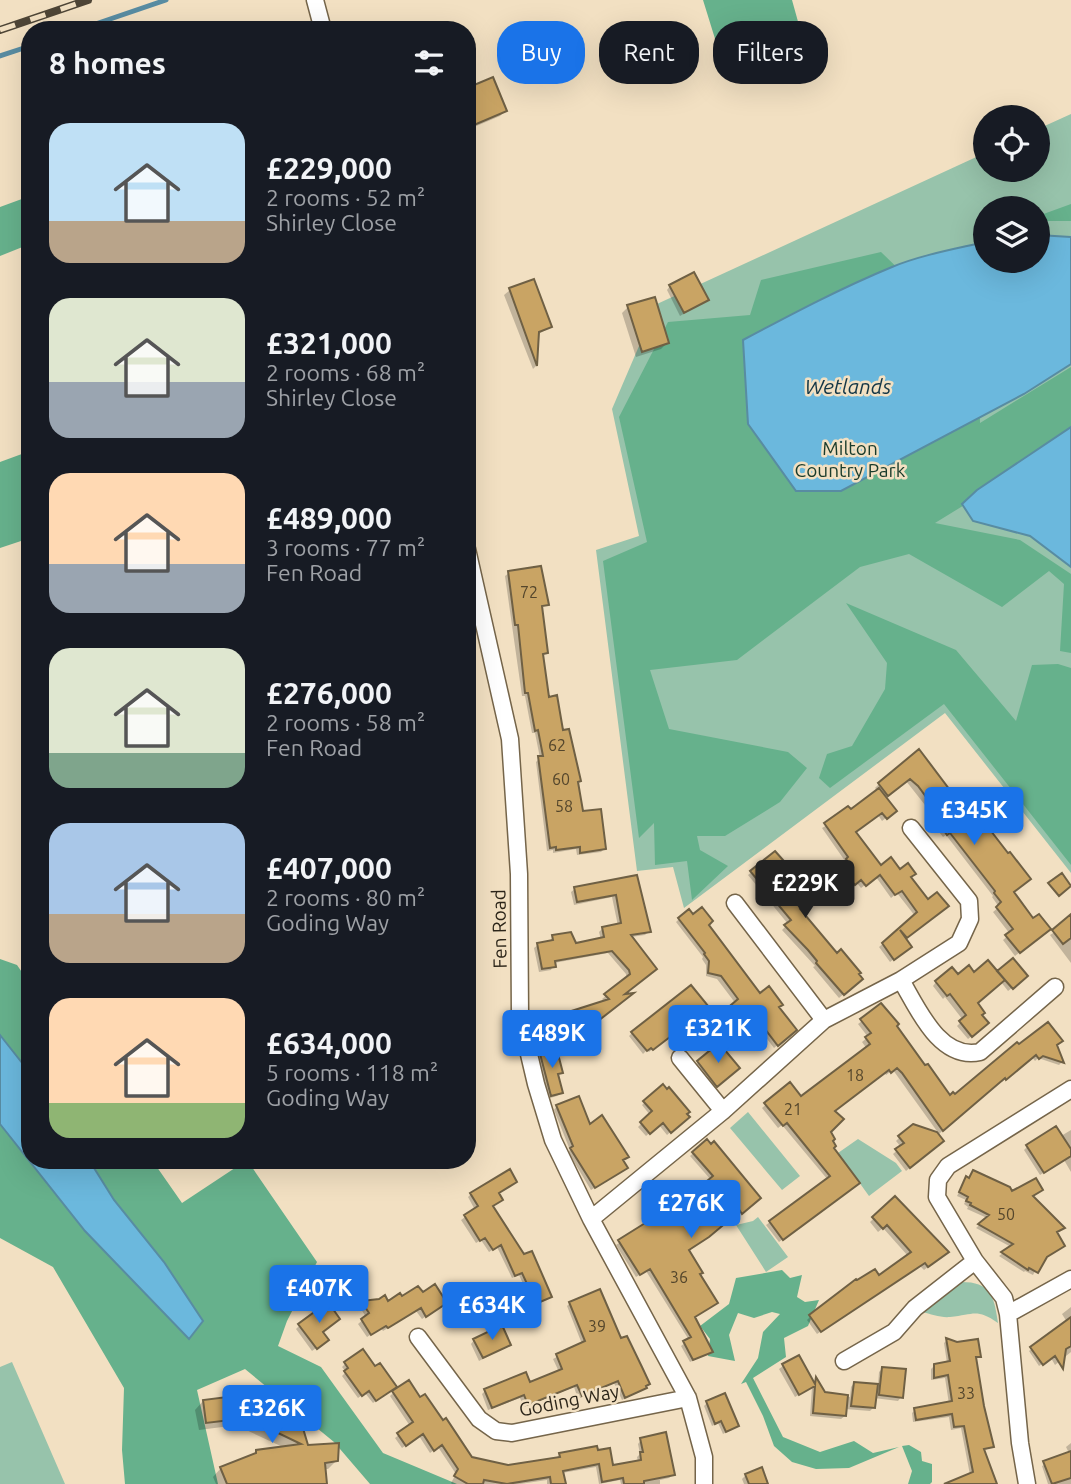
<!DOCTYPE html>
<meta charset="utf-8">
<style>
:root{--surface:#171b24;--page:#242831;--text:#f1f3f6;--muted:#9ea1a6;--accent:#1a73e8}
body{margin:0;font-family:Ubuntu,sans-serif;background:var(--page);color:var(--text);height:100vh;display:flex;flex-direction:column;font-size:26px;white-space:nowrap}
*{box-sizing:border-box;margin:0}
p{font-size:23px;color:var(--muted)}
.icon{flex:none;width:38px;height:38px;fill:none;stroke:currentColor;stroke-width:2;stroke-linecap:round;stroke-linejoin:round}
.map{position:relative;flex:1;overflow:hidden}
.sheet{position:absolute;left:21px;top:21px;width:455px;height:1148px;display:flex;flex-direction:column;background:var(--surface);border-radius:28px;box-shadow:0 7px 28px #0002}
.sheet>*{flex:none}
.guide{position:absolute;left:497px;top:21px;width:469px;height:63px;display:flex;gap:14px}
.fabs{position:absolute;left:973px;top:105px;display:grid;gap:14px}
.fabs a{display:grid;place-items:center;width:77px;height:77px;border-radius:50%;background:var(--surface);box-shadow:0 7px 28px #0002;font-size:35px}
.price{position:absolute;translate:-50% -60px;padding:0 16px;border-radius:7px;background:var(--accent);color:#fff;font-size:23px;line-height:46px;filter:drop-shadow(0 2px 4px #0008)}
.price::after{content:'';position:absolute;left:50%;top:42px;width:21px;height:16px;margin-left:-10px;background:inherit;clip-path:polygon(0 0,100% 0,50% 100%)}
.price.selected{background:#222;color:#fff}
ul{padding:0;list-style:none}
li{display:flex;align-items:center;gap:21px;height:175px;padding:0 28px}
li span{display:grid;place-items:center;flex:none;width:196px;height:140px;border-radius:21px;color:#555}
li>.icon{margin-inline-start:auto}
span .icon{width:84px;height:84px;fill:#fffc;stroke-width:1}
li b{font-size:30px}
h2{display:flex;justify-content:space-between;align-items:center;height:84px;padding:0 28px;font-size:30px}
.tag{padding:0 24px;border-radius:28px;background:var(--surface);box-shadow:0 7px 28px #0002;font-size:24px;line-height:63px}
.tag.selected{background:var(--accent);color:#fff}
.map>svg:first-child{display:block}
</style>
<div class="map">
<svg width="1071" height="1484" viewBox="0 0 1071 1484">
<rect width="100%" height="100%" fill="#f2e0c2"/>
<!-- green -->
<path fill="#97c3ab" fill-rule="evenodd" d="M1071 114V873L945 713 684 908 673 867 637 871 596 550 639 536 612 409 657 304 985 153V170H1038V129ZM985 208H1038V261H985Z
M748 1112 800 1176 782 1190 730 1128Z
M858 1139 896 1163 902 1171 869 1196 838 1153Z
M758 1217 788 1257 766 1272 736 1225 753 1221Z
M958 1282C990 1281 994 1294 998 1323 976 1308 974 1315 950 1317 941 1318 931 1314 922 1312Z
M12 1362 65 1484H0V1367Z"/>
<!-- forest -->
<path fill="#66b18c" d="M703 0H792L802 36 725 71Z
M30 196V244L0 256V207Z
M1071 204V221H1038V216Z
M881 252 978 346 980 423 1071 367V435L1036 461 935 523 1020 540 1071 574V653L1060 651 1064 584 1049 571 1002 607 909 554 860 567 737 660 650 670 669 729 788 752 807 768 780 802 725 836H697L700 850 728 866 692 900 687 861 655 865 654 823 639 838 603 561 647 542 619 417 668 322 750 315 761 280Z
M30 451V538L0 548V462Z
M846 603 956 650 1016 721 1032 665 1058 664 1071 668V865L944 704 830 788 819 778 827 754 852 746 885 689 887 663Z
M0 959 17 965 30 984V1160H152L182 1203 247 1160 317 1262 287 1321 278 1346 321 1367 383 1453 457 1484H370L334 1442 245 1369 197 1390 218 1484H125L122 1450 124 1388 53 1267 0 1238Z
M782 1270 790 1278 802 1275 797 1297 805 1302 819 1300 808 1326 784 1338 786 1357 753 1378 783 1437 820 1452 854 1441 873 1453 899 1447 849 1468 816 1469 792 1462 774 1446 763 1416 746 1382 741 1384 758 1358 763 1332 780 1314 772 1312 754 1318 738 1313 729 1335 735 1361 708 1356 710 1339 700 1326 729 1304 736 1278Z
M909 1445 921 1452 922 1461 932 1464V1482L930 1484H908L912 1471 902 1446Z"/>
<!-- water -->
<path fill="#6bb8dd" stroke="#588ca2" stroke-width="2" d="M1038 235 1071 237V364L1024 394 841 491H796L748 424 743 340C792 314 841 288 892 267 921 255 955 249 985 242V261H1038Z
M1071 427V567L1030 536 973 521 962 504 977 490Z
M0 1035 30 1073V1160H89L114 1200 164 1262 203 1321 189 1339 85 1231 0 1124Z"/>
<!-- shadow -->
<path fill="#0003" d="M467 90 505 111 500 116 467 130Z
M670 286 707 300 680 316 667 290Z
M510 290 550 327 537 335V365L533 369 504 295Z
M628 307 667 343 661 349 636 357 622 313Z
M509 573 547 604 540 608 546 653 541 657 547 699 562 732 576 783 581 813 604 849 601 852 577 855 576 849 553 853V850L547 851 536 762 540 758 535 733H532L525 696H522L505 576Z
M918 751 1012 893 1045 932 1015 956 1003 940 1010 934 993 912 999 907 992 897 993 896 946 835 943 837 936 828 940 824 906 781 884 798 891 814 882 821 878 815 854 832 880 867 900 871 910 877 928 901 943 909 904 939 906 950 890 962 879 947 915 916 897 893 891 898 876 877 861 888 856 882 850 887 842 876 848 870 843 864 845 861 822 828 850 812 878 791 875 788 879 784Z
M752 872 798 909 837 955 861 979 839 998 813 967 815 966 782 930 788 924 748 875Z
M636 877 649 931 645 935 631 937 655 969 620 997 593 1026 557 1038 553 1026 560 1021 563 1015 605 1002 602 999 627 979 626 974 608 953 554 963 551 970 539 972 534 948 538 945 549 943 553 937 575 945 601 940 599 932 603 928 618 926 612 897 574 905 571 892 575 889Z
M679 919 707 925 760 995 777 1008 791 1034 774 1048 751 1018 723 1041 710 1026 736 1004 717 979 706 976V965L702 959 703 957 676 922Z
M1071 922V963L1050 935Z
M997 973 1022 980 1008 991 1001 982 976 1003 983 1027 968 1039 957 1026 963 1020 945 997 943 999 933 986 936 982 958 977Z
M703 1010 649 1052 647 1050 643 1054 629 1036 632 1033Z
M862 1021 895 1026 949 1097H954L1017 1045H1055L1062 1062 1059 1065 1038 1058 1035 1061 1032 1057 1002 1082 1000 1080 939 1134 893 1070 886 1075 884 1072 833 1111 828 1132 832 1148 854 1187 779 1242 766 1225 828 1180 782 1125 778 1128 762 1108 789 1085 801 1099 867 1049 862 1042 868 1037 858 1024Z
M719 1046 734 1072 713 1089 694 1066Z
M540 1051 561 1072 557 1077 561 1092 557 1096 547 1099 536 1055Z
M662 1087 684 1120 667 1135 659 1125 646 1136 638 1127 650 1115 642 1105Z
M557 1106 589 1126 623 1160 622 1171 591 1190 568 1152 570 1150 554 1110Z
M1071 1130V1172L1064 1160 1040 1175 1024 1150 1028 1146 1061 1136Z
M900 1137 938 1144 906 1171 893 1154 901 1147 896 1141Z
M706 1142 758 1198 738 1215 736 1213 687 1250 698 1275 693 1318 711 1352 690 1362 681 1346 689 1340 646 1271 636 1277 616 1245 666 1213 668 1215 711 1180 690 1156Z
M966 1178 1012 1194 1032 1196 1059 1231 1055 1233 1033 1275 1025 1271 1024 1272 999 1256 1011 1247 976 1228 987 1218 967 1209 968 1207 964 1204 966 1200 957 1196Z
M471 1194H497L491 1206 550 1297 547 1300 536 1305 534 1300 531 1301 519 1275 512 1278 497 1247 489 1252 481 1240 476 1243 461 1220 475 1210 468 1197Z
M895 1198 943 1255 924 1270 920 1266 817 1334 807 1320 811 1316 878 1277 908 1256 883 1228 878 1232 870 1222Z
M402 1299 441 1306 422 1319 416 1311 383 1331 381 1328 367 1337 358 1324 366 1317 359 1306 362 1302 388 1303Z
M570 1303 620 1341 645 1387 622 1400 614 1383 578 1399 574 1387 524 1407 520 1398 488 1410 482 1394 485 1391 529 1384 559 1372 553 1359 582 1344 567 1306Z
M1071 1307V1352L1055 1365 1051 1358 1039 1366 1029 1351 1067 1322 1062 1314Z
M300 1325 321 1333 323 1343 312 1351 296 1329Z
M474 1340 509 1345 479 1361 471 1344Z
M947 1340 979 1356 975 1360 993 1446 983 1451 995 1484H964L970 1475 961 1428 951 1430 949 1417 913 1422 912 1413 915 1410 949 1404 945 1378 931 1380V1369L934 1366 947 1363 944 1343Z
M345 1364 391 1390 373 1403 365 1393 358 1398 342 1376 346 1372 342 1367Z
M783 1366 813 1383 816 1380 824 1394 850 1397 851 1387 854 1383 878 1386 879 1372 883 1368 901 1397 898 1401 874 1398V1407L870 1411 845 1409V1416L841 1419 810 1416 812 1387 795 1397 779 1369Z
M393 1393 420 1400 471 1458 508 1466 556 1458 560 1455 612 1467 638 1462 637 1457 640 1454 638 1444 641 1440 673 1475 669 1478 660 1480V1484H621L620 1480 599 1484 596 1467 562 1473 564 1484H547V1480L520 1484H452L451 1483 456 1474 438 1447 430 1453 419 1436 402 1448 395 1438 410 1426 390 1396Z
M251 1395 307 1447 337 1460 328 1469H324L325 1484H216L213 1477 221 1468 251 1457 256 1452 285 1448 244 1429 230 1426 199 1430 195 1410 203 1401Z
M707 1403 737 1426 723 1434 718 1423 712 1426 704 1406Z
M1071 1443V1484H1048L1042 1466 1069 1453 1066 1447Z
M746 1475 768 1480V1484H744L742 1479Z"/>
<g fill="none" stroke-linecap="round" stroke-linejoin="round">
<!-- stream -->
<path stroke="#588ca2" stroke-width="5" d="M78 30 166 0
M0 56 30 46"/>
</g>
<!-- building -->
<path fill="#c9a464" stroke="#6f6044" stroke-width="2" d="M493 77 507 111 467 128V88Z
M694 272 709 300 684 313 669 285Z
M534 279 552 327 539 332 537 366 509 288Z
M655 297 669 343 642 352 627 305Z
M541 566 549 605 542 606 548 653 543 654 549 697 557 695 563 730 569 729 581 781 578 782 583 811 601 809 606 849 580 853V847L556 850V847L550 848 538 756H543L538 730 535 731 528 693H525L518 625H515L508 571Z
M919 749 962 806 966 803 981 824 984 822 1008 853 1010 852 1031 879 1014 892 1033 918 1039 914 1051 929 1020 953 1005 935 1013 929 996 907 1001 902 994 893 995 891 950 833 947 835 939 823 943 820 918 786 910 779 888 796 878 783Z
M879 788 897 811 887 819 882 813 856 832 881 865 891 857 900 869 908 863 916 874 911 877 928 899 937 892 949 906 907 938 900 930 912 947 894 960 882 943 917 912 902 891 895 895 880 875 866 886 861 880 855 885 844 871 850 866 846 859 848 857 824 823 848 806 851 809Z
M775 851 816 897 800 909 837 953 841 949 861 973 859 974 863 979 844 995 816 963 817 961 808 950 784 925 791 920 750 871Z
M1062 873 1071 886 1059 896 1048 883Z
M637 875 651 932 631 935 657 969 625 994 634 993 598 1021 599 1023 560 1035 556 1021 563 1018 562 1014 609 999 604 994 630 974 629 970 612 951 555 961 556 967 542 969 537 943 553 940 552 935 571 932 576 943 604 937 602 927 621 923 616 895 577 902 574 887Z
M702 907 713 921 709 925 760 993 769 986 783 1005 779 1007 797 1030 778 1046 755 1016 727 1039 712 1021 738 999 721 976 708 973 709 961 704 954 705 953 678 918 689 909 693 914Z
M1071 914V938L1063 944 1052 930Z
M1013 958 1028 976 1013 989 997 971Z
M988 960 1005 980 978 1003 985 1013 982 1015 989 1023 972 1037 959 1021 966 1015 950 994 947 996 935 981 952 967 958 974 969 965 974 972Z
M691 985 709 1007 653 1050 651 1048 647 1051 631 1032Z
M881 1003 899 1024 897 1026 925 1065 928 1064 950 1095 953 1092 955 1094 1017 1042 1019 1044 1048 1022 1063 1041 1057 1045 1064 1063 1043 1056 1039 1059 1036 1055 1006 1080 1005 1078 943 1131 902 1073 897 1068 891 1073 889 1070 835 1111 844 1119 831 1132 835 1139 833 1141 836 1146 834 1148 860 1183 783 1240 769 1221 830 1176 787 1123 783 1126 764 1103 790 1082 801 1096 870 1044 865 1037 871 1033 860 1019Z
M719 1043 740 1068 717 1087 697 1061Z
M550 1046 553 1055 558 1054 563 1073 558 1074 563 1093 551 1096 539 1050Z
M663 1084 667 1089 669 1087 690 1112 687 1114 690 1117 671 1133 663 1123 650 1134 640 1122 652 1111 643 1101Z
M579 1096 590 1124 602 1115 629 1157 623 1160 628 1168 595 1188 570 1148 573 1146 556 1105Z
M913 1124 937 1132 944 1141 910 1168 895 1149 904 1143 898 1136Z
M1056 1126 1071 1149V1156L1044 1173 1026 1145Z
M707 1139 711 1144 714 1141 761 1198 742 1214 740 1211 709 1237 689 1250 703 1273 700 1274 718 1303 695 1317 713 1352 693 1360 683 1341 691 1337 650 1269 640 1275 618 1240 666 1210 668 1213 713 1176 692 1152Z
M510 1169 517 1182 499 1193 503 1200 493 1206 524 1254 532 1251 552 1297 540 1302 538 1297 534 1299 522 1273 515 1276 501 1245 493 1250 485 1238 480 1241 464 1215 478 1206 470 1193Z
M973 1170 1010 1187 1012 1191 1036 1178 1043 1190 1033 1196 1065 1228 1057 1232 1065 1246 1047 1257 1038 1273 1029 1268 1028 1270 1001 1252 1013 1244 978 1224 989 1215 970 1205 971 1203 966 1201 968 1197 959 1192 966 1176 969 1178Z
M895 1196 949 1252 928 1267 925 1263 821 1332 809 1315 856 1279 857 1280 875 1269 879 1275 911 1252 887 1225 883 1229 872 1217Z
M435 1284 447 1303 426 1317 421 1308 388 1328 386 1326 371 1335 361 1319 369 1313 361 1301 379 1299 385 1295 388 1301 400 1293 402 1296 418 1286 423 1292Z
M600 1289 621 1338 627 1336 642 1367 650 1384 646 1386 647 1388 625 1398 618 1381 582 1396 577 1385 528 1405 524 1395 492 1408 484 1389 526 1372 530 1382 562 1369 556 1354 585 1341 569 1302Z
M328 1302 340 1319 323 1332 329 1340 317 1349 298 1324Z
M1071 1317V1346L1066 1349 1063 1369 1055 1356 1043 1365 1030 1347Z
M502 1325 511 1345 483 1358 473 1339Z
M946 1338 957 1342 978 1339 981 1357H976L984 1406 994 1447 984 1449 997 1484H944L973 1472 964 1426 954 1427 952 1414 916 1420 914 1408 952 1401 948 1375 934 1378V1364L950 1361Z
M363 1349 375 1366 380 1363 397 1387 376 1401 369 1391 362 1396 344 1371 348 1368 344 1362Z
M799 1355 815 1384 816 1377 825 1392 848 1395 846 1416 813 1413 815 1386 799 1395 782 1364Z
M882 1367 906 1369 903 1398 879 1395Z
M409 1380 420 1397 425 1394 443 1420 446 1418 472 1457 508 1465 560 1457 559 1453 597 1446 598 1450 610 1448 613 1465 641 1460 640 1452H643L640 1438 666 1432 675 1475 644 1481V1484H624L623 1478 602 1482 599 1464 563 1471 566 1484H551L550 1477 507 1484 484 1480 483 1484H468L454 1476 458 1469 442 1445 434 1451 423 1434 406 1446 397 1433 413 1422 392 1391Z
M854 1382 878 1384 875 1408 851 1406Z
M725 1393 739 1426 726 1432 721 1421 715 1424 706 1401Z
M251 1394 299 1415 308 1445 339 1443 338 1461 325 1463 327 1484H227L220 1467 256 1453V1450L301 1444 253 1421 239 1419 206 1423 203 1400Z
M1071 1451V1478L1052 1484 1043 1461Z
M762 1467 768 1484H749L745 1474Z"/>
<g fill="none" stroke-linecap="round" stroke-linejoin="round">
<defs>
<path id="minor" d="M315 0 323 30
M467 549 510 739 519 874 520 1016 536 1084 553 1140 591 1219 688 1398 704 1457V1484
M911 828 969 901 970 919 959 943 901 980C918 1009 940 1061 980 1052L1055 987
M735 903 824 1020
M680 1058 723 1111
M591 1219 723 1111 824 1020 901 980
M1008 1314 1071 1279
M418 1337 479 1419 496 1431 512 1433 688 1398
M844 1361 894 1332 915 1308 975 1261
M1027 1484 1020 1443 1008 1314 1004 1298 975 1261 937 1197 938 1180 948 1166 1071 1089"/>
</defs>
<!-- minor casing -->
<use href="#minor" stroke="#75654a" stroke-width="19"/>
<!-- minor -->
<use href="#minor" stroke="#fff" stroke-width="16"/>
<defs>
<path id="rail" d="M0 30 88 0"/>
</defs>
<!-- rail casing -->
<use href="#rail" stroke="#4e4536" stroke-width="8"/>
<!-- rail -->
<use href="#rail" stroke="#f2e0c2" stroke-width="5" stroke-dasharray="16" stroke-linecap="butt"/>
</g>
<g text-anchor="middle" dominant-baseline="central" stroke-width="5" stroke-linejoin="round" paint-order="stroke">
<!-- number labels -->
<g font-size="16" fill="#54462c">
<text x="529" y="592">72</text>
<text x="557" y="745">62</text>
<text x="561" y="779">60</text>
<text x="564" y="806">58</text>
<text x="855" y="1075">18</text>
<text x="793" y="1109">21</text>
<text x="1006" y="1214">50</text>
<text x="679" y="1277">36</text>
<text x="597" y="1326">39</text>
<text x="966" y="1393">33</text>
</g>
<!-- park labels -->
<g font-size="19" fill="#193b2b" stroke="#f2e0c2">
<text x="850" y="448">Milton<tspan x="850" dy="22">Country Park</tspan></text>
</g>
<!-- street labels -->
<g font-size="19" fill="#2d261a" stroke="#f2e0c2">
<text transform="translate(499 929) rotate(-91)">Fen Road</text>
<text transform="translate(569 1400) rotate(-11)">Goding Way</text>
</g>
<!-- water labels -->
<g font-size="21" font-style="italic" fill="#133646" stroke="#f2e0c2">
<text x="848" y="386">Wetlands</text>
</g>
</g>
</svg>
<div class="fabs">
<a><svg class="icon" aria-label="locate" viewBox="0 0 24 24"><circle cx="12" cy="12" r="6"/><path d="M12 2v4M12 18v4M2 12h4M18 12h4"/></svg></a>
<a><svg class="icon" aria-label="layers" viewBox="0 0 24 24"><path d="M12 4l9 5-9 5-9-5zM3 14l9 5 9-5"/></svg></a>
</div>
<b class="price" style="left:974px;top:847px">£345K</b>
<b class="price selected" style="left:805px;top:920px">£229K</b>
<b class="price" style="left:718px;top:1065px">£321K</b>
<b class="price" style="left:552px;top:1070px">£489K</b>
<b class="price" style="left:691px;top:1240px">£276K</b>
<b class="price" style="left:319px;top:1325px">£407K</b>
<b class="price" style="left:492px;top:1342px">£634K</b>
<b class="price" style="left:272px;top:1445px">£326K</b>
<div class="guide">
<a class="tag selected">Buy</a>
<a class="tag">Rent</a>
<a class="tag">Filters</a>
</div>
<section class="sheet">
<h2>8 homes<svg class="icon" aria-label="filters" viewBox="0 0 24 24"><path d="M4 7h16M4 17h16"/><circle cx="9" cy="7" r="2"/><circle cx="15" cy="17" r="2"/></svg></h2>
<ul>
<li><span style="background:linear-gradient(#bfe0f5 70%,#b9a48a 0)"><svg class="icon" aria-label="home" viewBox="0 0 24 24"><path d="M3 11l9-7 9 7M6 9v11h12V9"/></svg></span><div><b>£229,000</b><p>2 rooms · 52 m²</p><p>Shirley Close</p></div></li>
<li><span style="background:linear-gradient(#dfe7d0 60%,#9aa5b1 0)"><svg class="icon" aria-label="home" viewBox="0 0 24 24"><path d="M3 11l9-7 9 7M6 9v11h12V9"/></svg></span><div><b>£321,000</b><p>2 rooms · 68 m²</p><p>Shirley Close</p></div></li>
<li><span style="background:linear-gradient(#ffd9b3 65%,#9aa5b1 0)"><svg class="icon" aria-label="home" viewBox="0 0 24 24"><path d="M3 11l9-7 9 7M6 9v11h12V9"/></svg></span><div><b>£489,000</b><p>3 rooms · 77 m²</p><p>Fen Road</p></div></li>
<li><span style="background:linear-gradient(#dfe7d0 75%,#7fa58c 0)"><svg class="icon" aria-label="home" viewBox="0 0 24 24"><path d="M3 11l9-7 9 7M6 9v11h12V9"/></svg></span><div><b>£276,000</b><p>2 rooms · 58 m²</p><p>Fen Road</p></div></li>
<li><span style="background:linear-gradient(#a9c7e8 65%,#b9a48a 0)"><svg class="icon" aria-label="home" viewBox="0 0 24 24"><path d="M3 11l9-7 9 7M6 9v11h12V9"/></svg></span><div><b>£407,000</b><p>2 rooms · 80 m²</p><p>Goding Way</p></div></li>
<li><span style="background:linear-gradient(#ffd9b3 75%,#8fb573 0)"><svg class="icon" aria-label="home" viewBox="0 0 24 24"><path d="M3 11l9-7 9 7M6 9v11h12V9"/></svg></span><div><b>£634,000</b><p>5 rooms · 118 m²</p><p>Goding Way</p></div></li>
</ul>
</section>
</div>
